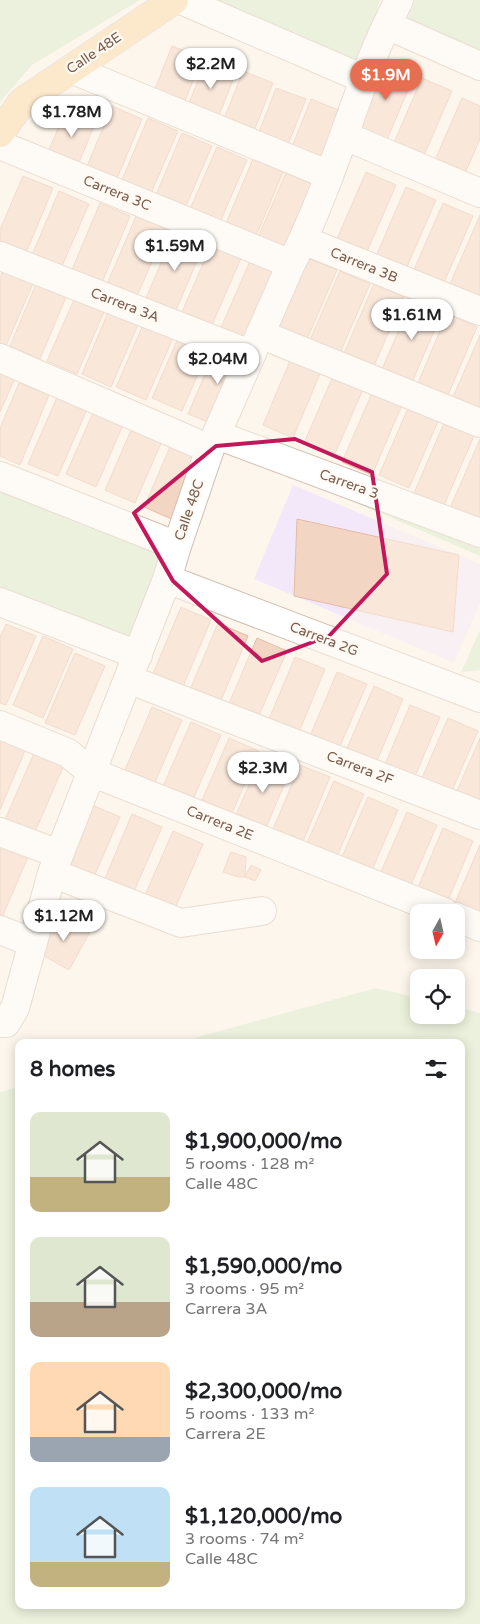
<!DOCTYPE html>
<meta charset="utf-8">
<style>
:root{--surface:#fff;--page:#f2f2f2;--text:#202124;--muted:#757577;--accent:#e76f51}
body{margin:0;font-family:"Varela Round",sans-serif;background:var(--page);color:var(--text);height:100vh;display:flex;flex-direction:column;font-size:19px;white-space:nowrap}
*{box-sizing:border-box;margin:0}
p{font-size:16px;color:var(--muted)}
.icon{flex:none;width:28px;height:28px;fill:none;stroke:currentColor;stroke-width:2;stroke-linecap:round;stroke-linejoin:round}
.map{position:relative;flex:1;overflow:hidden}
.drawer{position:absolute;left:15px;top:1039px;width:450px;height:570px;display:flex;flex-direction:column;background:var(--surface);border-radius:10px;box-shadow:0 2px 12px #0003}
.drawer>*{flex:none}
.needle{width:32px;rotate:188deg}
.fabs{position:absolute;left:410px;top:904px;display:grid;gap:10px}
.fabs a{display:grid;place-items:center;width:55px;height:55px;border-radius:10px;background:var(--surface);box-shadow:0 2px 12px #0003;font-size:25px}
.price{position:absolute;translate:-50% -42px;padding:0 11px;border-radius:18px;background:#fff;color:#222;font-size:16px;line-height:32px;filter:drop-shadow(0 1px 2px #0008)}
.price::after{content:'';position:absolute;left:50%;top:30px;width:15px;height:11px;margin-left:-8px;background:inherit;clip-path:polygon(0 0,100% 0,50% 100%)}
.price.on{background:var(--accent);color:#fff}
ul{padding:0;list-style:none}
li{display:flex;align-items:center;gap:15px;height:125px;padding:0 15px}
li span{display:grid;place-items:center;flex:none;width:140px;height:100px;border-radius:10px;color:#555}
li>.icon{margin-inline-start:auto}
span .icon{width:60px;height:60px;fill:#fffc;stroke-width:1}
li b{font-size:21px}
h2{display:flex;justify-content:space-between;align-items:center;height:60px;padding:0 15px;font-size:21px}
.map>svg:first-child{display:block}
</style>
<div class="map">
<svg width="480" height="1624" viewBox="0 0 480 1624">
<rect width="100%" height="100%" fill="#fdf6ec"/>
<!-- education -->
<path fill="#f3e8fa" d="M293 485 480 564V603L454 663 254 579Z"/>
<!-- green -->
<path fill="#d8ecc9" d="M0 0H140L32 65 0 102Z
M198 0H380L372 26 356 64Z
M414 0H480V64L403 32Z
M249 448 480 548V556L245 455Z
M0 487 165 550 130 639 0 588Z
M480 630V670L461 672Z
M376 988 419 998V1015H456V1007L480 1013V1624H0V1092L19 1087V1605H461V1042H180Z"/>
<!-- building -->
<path fill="#f3d5c3" stroke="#e6bba3" d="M172 46 202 58 181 111 151 99Z
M207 58 237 70 216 123 186 111Z
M385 60 415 73 386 142 356 129Z
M243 71 273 83 252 136 222 124Z
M422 78 452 91 422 160 392 147Z
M276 88 306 99 285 152 256 140Z
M462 98 480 106V139L462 180 432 167Z
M311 99 341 111 320 164 290 152Z
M68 105 99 114 75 172 45 159Z
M112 106 142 119 113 188 83 176Z
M148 118 178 131 148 200 119 187Z
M182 133 212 146 182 215 153 202Z
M217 147 247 160 217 229 187 216Z
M253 159 283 172 254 241 224 228Z
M366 172 396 185 366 254 336 241Z
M286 173 316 186 286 255 256 242Z
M23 176 53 188 24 258 0 248V230Z
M406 187 436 200 406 269 376 256Z
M59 191 89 204 59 273 30 260Z
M100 203 130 216 101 285 71 272Z
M443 203 473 216 443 285 413 272Z
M137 214 167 227 137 296 107 284Z
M480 215V297L450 284Z
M175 231 204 244 175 313 145 300Z
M212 243 242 256 212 325 182 312Z
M307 258 337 270 307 339 277 327Z
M250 261 280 273 250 342 220 330Z
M5 266 35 279 5 348 0 346V278Z
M340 271 370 284 340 353 310 340Z
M39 277 69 290 40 359 10 346Z
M374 284 404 297 374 366 344 353Z
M77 293 107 305 77 374 47 361Z
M412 300 442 313 412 382 382 369Z
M111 305 141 318 111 387 82 374Z
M447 314 477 327 448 395 418 383Z
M146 318 176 331 146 400 116 387Z
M182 329 212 342 182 411 152 398Z
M480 335V408L453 397Z
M218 344 248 357 218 426 188 414Z
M292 356 322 369 293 438 263 425Z
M0 372 15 378 0 412Z
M334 374 364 387 334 456 304 443Z
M19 383 49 395 20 465 0 456V428Z
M372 393 402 405 372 475 342 462Z
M58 395 88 407 58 476 28 464Z
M96 406 126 418 96 487 66 474Z
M409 406 439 419 409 488 379 475Z
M135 421 165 434 135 503 105 490Z
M444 423 474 436 444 505 414 493Z
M174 438 204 451 174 520 144 507Z
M480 439V521L450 508Z
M297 519 459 555 453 632 294 596Z
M181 607 211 620 182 689 152 676Z
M218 623 248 636 219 705 189 692Z
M6 624 36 636 6 705 0 703V637Z
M43 636 73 649 43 718 13 705Z
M257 638 287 651 257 720 227 708Z
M75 653 105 666 75 735 45 723Z
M295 657 325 669 296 739 266 726Z
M337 672 367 684 337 753 308 741Z
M374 686 403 699 374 768 344 755Z
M410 705 440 717 411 786 381 774Z
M152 707 182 720 152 789 122 777Z
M448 718 478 731 448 800 418 787Z
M191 722 221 735 191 804 161 791Z
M0 737 26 748 0 810Z
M229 738 259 751 229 820 199 807Z
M480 738V812L453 800Z
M34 753 64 765 34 834 4 822Z
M263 753 292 766 263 835 233 822Z
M300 765 330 777 301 846 271 834Z
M334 781 364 794 334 863 304 850Z
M368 797 398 810 368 879 338 866Z
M90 804 120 817 90 886 60 874Z
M407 812 437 825 407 894 377 881Z
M132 814 162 827 132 896 103 883Z
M443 828 473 841 444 910 414 897Z
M173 831 203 844 173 913 143 900Z
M0 845 28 857 0 922Z
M480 845V925L451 912Z
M231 852 246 857 245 877H238L223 872Z
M251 865 261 870 255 881 245 877Z
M58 914 90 932 69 970 37 952Z"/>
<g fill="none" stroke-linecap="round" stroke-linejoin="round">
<defs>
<path id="minor" d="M181 0 364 79
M387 25 480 66
M71 69 329 175
M345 136 480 193
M0 145 291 264
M303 240 480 311
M0 256 250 354
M260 334 480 423
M0 358 210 449
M217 435 480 533
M0 476 177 546
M167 579 480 698
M0 602 138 655
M128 679 480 815
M0 725 68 753 91 772 444 912
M0 832 59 854
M52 873 181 923 262 911
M456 917 480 927
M0 930 33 943
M0 1023H6L15 1008 52 873 167 579 177 546 210 449 291 264C321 205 341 142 364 80 373 53 386 26 399 0"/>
<path id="major" d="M0 133 22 102 174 0"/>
</defs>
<!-- minor casing -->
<use href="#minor" stroke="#d1beb0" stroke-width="30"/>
<!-- major casing -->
<use href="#major" stroke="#dad1cd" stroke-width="30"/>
<!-- minor -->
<use href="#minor" stroke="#fff" stroke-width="28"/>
<!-- major -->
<use href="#major" stroke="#fbd9a5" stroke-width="28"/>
</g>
<!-- marked area -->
<path d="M0 0H480V1624H0ZM295 439 372 472 387 574 329 636 262 661 173 581 134 513 216 446Z" fill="#fdf6ec" fill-opacity=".55" fill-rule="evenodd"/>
<path fill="none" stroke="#c2185b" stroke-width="4" stroke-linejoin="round" d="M295 439 372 472 387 574 329 636 262 661 173 581 134 513 216 446Z"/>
<g text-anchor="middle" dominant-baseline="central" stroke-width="4.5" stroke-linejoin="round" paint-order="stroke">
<!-- street labels -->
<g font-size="14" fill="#7a5c4d" stroke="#fffaf3">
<text transform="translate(94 53) rotate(-34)">Calle 48E</text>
<text transform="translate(117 193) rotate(22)">Carrera 3C</text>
<text transform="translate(364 265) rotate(22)">Carrera 3B</text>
<text transform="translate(125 305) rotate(21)">Carrera 3A</text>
<text transform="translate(349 484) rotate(20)">Carrera 3</text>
<text transform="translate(189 510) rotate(-71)">Calle 48C</text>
<text transform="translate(324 639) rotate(21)">Carrera 2G</text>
<text transform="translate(360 768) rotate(21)">Carrera 2F</text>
<text transform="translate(220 823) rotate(22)">Carrera 2E</text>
</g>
</g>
</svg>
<div class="fabs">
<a><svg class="needle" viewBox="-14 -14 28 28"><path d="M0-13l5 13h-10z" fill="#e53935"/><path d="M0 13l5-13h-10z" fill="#757577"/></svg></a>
<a><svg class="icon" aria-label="locate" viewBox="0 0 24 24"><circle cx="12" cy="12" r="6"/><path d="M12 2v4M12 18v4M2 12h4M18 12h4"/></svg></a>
</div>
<b class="price" style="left:211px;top:90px">$2.2M</b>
<b class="price on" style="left:386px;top:101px">$1.9M</b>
<b class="price" style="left:72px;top:138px">$1.78M</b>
<b class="price" style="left:175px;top:272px">$1.59M</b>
<b class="price" style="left:412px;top:341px">$1.61M</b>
<b class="price" style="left:218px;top:385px">$2.04M</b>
<b class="price" style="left:263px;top:794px">$2.3M</b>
<b class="price" style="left:64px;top:942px">$1.12M</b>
<section class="drawer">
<h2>8 homes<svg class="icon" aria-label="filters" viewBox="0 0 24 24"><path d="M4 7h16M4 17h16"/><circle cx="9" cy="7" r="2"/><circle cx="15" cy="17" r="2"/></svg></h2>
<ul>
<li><span style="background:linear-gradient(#dfe7d0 65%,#c2b280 0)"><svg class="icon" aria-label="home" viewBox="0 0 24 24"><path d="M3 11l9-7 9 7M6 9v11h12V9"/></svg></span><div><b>$1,900,000/mo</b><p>5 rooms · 128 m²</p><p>Calle 48C</p></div></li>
<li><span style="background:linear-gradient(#dfe7d0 65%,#b9a48a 0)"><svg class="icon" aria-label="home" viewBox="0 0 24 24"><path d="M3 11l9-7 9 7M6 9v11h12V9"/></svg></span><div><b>$1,590,000/mo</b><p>3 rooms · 95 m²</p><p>Carrera 3A</p></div></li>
<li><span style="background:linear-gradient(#ffd9b3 75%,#9aa5b1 0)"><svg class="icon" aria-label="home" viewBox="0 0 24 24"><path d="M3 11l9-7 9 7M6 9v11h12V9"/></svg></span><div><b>$2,300,000/mo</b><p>5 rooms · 133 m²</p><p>Carrera 2E</p></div></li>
<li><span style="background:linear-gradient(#bfe0f5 75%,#c2b280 0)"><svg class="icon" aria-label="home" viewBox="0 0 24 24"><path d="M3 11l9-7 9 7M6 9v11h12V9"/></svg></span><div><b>$1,120,000/mo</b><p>3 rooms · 74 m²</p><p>Calle 48C</p></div></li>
</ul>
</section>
</div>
